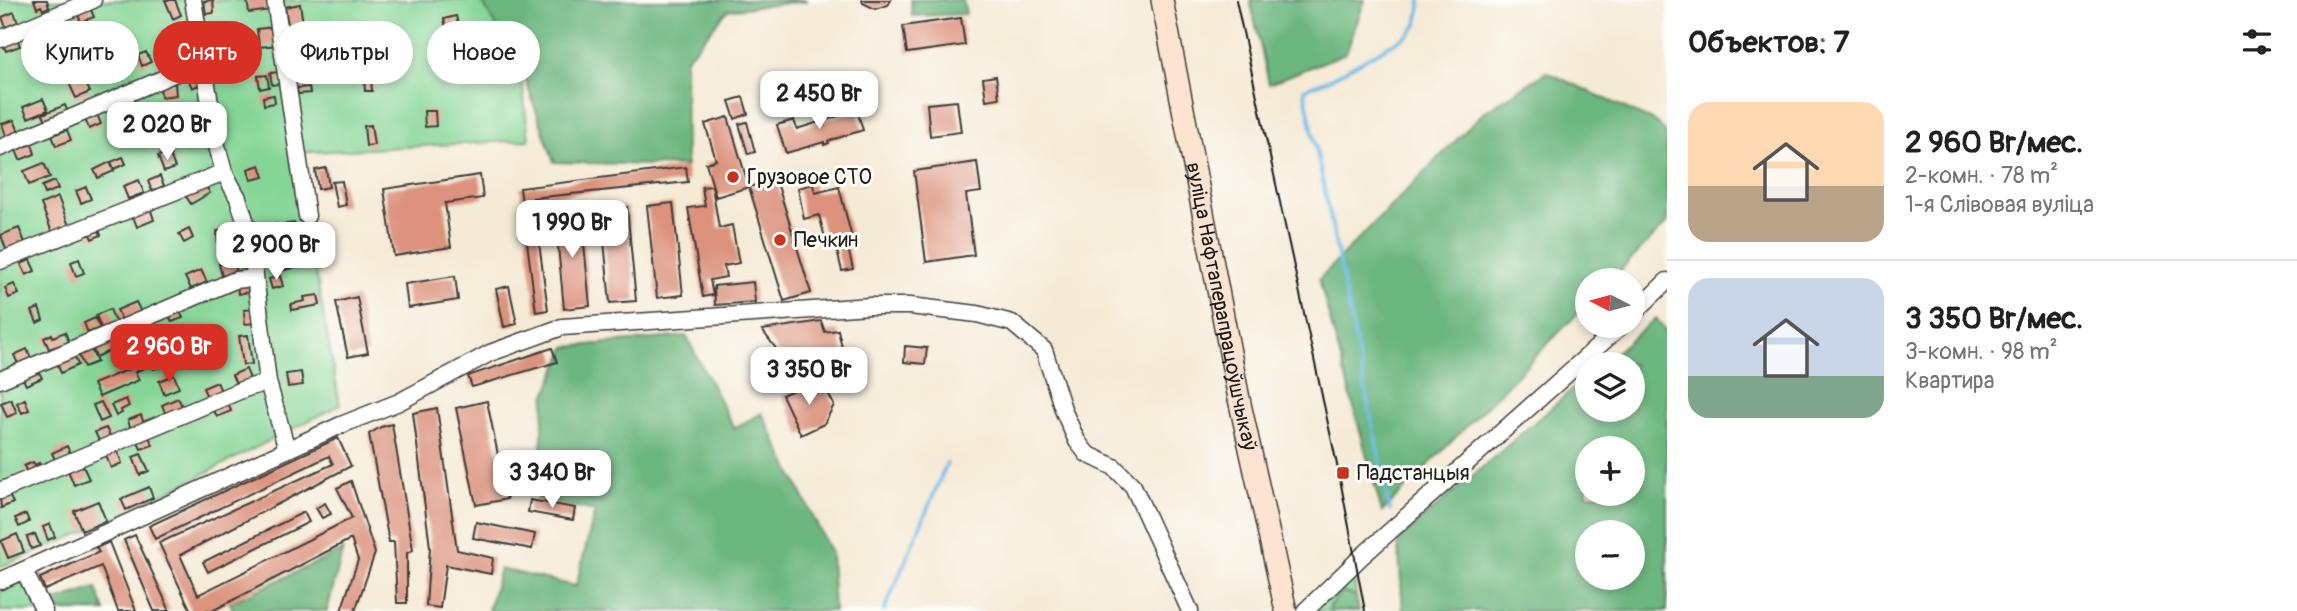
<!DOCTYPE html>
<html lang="ru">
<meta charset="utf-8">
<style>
:root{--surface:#fff;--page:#f2f2f2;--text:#202124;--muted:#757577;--line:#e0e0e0;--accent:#d93025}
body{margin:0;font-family:Pangolin,sans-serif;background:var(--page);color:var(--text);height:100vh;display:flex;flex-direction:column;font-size:26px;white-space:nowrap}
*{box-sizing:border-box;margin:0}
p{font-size:23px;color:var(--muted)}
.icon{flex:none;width:38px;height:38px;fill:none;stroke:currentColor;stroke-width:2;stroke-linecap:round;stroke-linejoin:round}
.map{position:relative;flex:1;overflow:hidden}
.side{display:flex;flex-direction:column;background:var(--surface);width:630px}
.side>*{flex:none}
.top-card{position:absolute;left:21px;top:21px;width:665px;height:63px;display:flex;gap:14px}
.needle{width:46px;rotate:276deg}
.controls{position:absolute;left:1575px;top:268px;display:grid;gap:14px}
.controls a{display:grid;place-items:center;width:70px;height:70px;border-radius:50%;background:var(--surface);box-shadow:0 4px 10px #0003;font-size:35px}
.price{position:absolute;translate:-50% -60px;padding:0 16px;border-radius:14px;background:#fff;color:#222;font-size:23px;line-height:46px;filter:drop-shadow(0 2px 4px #0008)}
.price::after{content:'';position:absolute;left:50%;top:42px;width:21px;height:16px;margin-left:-10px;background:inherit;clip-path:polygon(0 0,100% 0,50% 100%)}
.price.on{background:var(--accent);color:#fff}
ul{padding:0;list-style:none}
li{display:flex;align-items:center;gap:21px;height:175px;padding:0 21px}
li+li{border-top:2px solid var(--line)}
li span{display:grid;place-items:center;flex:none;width:196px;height:140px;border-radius:21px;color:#555}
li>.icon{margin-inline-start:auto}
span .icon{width:84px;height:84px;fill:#fffc;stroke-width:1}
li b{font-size:30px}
h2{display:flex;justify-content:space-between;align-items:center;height:84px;padding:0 21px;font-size:30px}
.tag{padding:0 24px;border-radius:32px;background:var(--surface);box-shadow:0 4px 10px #0003;font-size:24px;line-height:63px}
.tag.on{background:var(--accent);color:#fff}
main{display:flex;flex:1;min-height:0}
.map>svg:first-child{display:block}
</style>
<main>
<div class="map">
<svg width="1667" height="611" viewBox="0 0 1667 611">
<rect width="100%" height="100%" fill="#fdfcf7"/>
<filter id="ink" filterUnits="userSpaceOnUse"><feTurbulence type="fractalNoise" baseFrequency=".0143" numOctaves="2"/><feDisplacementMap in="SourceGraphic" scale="14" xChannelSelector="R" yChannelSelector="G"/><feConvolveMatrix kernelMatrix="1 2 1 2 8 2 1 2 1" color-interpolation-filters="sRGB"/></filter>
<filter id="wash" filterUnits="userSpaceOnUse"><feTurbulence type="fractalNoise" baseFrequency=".00686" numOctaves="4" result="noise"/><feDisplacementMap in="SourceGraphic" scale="28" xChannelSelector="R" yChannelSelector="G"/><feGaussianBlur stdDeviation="1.57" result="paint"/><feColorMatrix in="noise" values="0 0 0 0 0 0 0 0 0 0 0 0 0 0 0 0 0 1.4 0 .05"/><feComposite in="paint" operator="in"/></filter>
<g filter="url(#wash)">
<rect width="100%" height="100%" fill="#f5ead6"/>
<!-- green -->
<path fill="#85d596" stroke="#507859" stroke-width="2" d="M0 0H504L514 15 529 140 294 153 340 405 111 521 0 567Z
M1353 570 1356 596 1341 592 1330 605 1329 611H1312Z
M41 574 58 611H0V589Z"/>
<!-- forest -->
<path fill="#6cb67f" stroke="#44694e" stroke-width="2" fill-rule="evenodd" d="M481 0H806V1L728 10 685 60 686 166 554 162 523 73Z
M911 0H963L966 14 912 16Z
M1250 0H1365L1346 53 1269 84Z
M1547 72 1658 123 1667 136V223L1611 280H1587V304L1382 512 1319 279 1484 112Z
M1656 318 1667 333V611H1403L1398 540 1587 377V410H1633V364H1602ZM1633 448V494H1587V448ZM1633 532V578H1587V532Z
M686 336 734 428 762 413 831 553 834 611H488L500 569 576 586 595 511 537 499 545 397 566 347Z
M343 550 327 611H234L230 603Z
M96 588 105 611H58L53 602Z
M1341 592 1356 596 1359 611H1329L1330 605Z"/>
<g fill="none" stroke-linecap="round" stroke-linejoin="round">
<!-- stream -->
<path stroke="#6ebbe8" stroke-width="3.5" d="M1390 511 1304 89 1328 80 1408 35 1417 25 1421 0
M884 611 947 463"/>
</g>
<g id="blocks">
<!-- building -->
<path fill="#dc927d" d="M34 0H47L49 7 43 10 41 6 37 8Z
M165 0H175L181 15 173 19Z
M213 0 214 13 206 14 204 1Z
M247 0H271L272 10 249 13Z
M862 0H891L888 5 875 9 863 3Z
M88 3 94 17 81 22 75 8Z
M300 4 303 23 288 25 285 7Z
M14 12 18 22 6 27 2 17Z
M456 16 459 28 447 31 444 19Z
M961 18 965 45 907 53 903 26Z
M38 25 43 36 34 40 30 28Z
M274 27 277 45 259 47 257 29Z
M184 28 189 40 174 46 169 34Z
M74 30 78 40 75 41 76 45 71 47 65 33Z
M93 33 100 49 86 55 79 39Z
M15 34 20 46 6 51 1 40Z
M305 38 307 53 294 55 291 40Z
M500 46 506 65 483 71 477 52Z
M146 52 151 62 142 66 138 55Z
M94 54 100 71 86 77 79 60Z
M114 59 120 74 111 78 105 63Z
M196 72 201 84 192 88 187 76Z
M279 72 280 84 272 85 270 73Z
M267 75 269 87 260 89 258 76Z
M996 76 999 98 986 100 983 78Z
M83 77 90 92 76 98 69 83Z
M371 77 372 91H365L364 78Z
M175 83 176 95 161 97 160 86Z
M309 87 310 93 298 94 297 88Z
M274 95 275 103 264 105 263 97Z
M743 97 748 114 735 119 729 101Z
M43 99 48 110 28 118 23 107Z
M957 101 961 132 930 136 927 104Z
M197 103 201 114 193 118 188 107Z
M65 105 69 115 47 123 43 114Z
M165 109 170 123 160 127 154 114Z
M857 110 863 130 828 141 829 143 824 145V142L786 153 777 125 794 120 797 129Z
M424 111H435L436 126 425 127Z
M97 114 101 124 89 129 85 119Z
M728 117 749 187 776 179 811 293 784 301 749 187 716 197 706 163 716 160 705 124Z
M14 120 20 134 7 139 2 124Z
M747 122 755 152 748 154 739 124Z
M371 125 374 145 366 146 364 126Z
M67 130 71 140 56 146 52 135Z
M32 144 35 154 20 160 16 150Z
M169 152 175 168 164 172 158 156Z
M123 157 126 164 114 169 111 162Z
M110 162 114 171 98 178 94 170Z
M977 162 981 192 966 194 974 255 926 262 914 171Z
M44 163 50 177 29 185 24 171Z
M260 165 264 177 251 180 248 169Z
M686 167 688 182 533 198 548 310 536 312 520 188Z
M326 168 329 187 318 189 315 170Z
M480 175 483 198 445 203 451 247 394 256 384 189Z
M160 176 164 186 152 191 148 181Z
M139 180 144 193 128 199 123 186Z
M55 181 58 189 45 194 42 186Z
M342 181 346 205 337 207 332 182Z
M205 184 210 193 191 204 185 195Z
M813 184 815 193 839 187 852 238 846 240 853 269 842 271 835 243 827 245 819 215 804 219 798 188Z
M712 186 719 228 732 225 739 263 724 266 726 277 710 280 713 295 703 297 688 208 705 206 702 187Z
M86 187 91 199 81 203 76 191Z
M58 197 69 226 52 232 41 204Z
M673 203 683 295 657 298 647 206Z
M149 204 154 220 137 227 131 211Z
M627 207 636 301 610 303 601 210Z
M581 212 590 306 564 309 555 214Z
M294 223 295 231 280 233 279 225Z
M277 224 279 235 264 238 262 227Z
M19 228 26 245 7 252 1 235Z
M98 228 101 235 92 239 89 232Z
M189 229 193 238 184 243 179 234Z
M225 230 226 243 218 244 217 231Z
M239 235 244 251 234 254 229 238Z
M308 255 311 262 294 267 292 259Z
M79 259 84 273 76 276 71 262Z
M30 260 35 271 26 275 21 264Z
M233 260 237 272 222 276 219 264Z
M290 260 293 268 280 271 278 263Z
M201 270 207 282 191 289 185 277Z
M280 276 283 286 272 289 269 279Z
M455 276 458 300 408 308 405 284Z
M248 282 249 292 238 294 237 283Z
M753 282 755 302 715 305 714 286Z
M14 284 19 294 9 298 5 288Z
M509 286 517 324 504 327 496 289Z
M318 295 320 305 292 310 291 304 305 301 304 297Z
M357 297 368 353 348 357 336 302Z
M136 302 141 312 122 320 117 310Z
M178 307 183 318 172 322 167 311Z
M39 308 43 320 37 323 32 311Z
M110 309 116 324 102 330 96 315Z
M253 309 255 323 245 324 244 310Z
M95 318 100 328 88 333 84 323Z
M821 321 825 332 838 330 846 366 796 375 762 330Z
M142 322 146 332 129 340 124 329Z
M65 332 69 342 49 349 44 338 52 334 53 337Z
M118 332 123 345 96 357 91 344Z
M248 335 252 364 243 365 239 336Z
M89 345 97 362 84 367 77 351Z
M905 346 927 348 925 364 904 362Z
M552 348 557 362 472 387 468 376Z
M27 349 31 358 18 364 14 355Z
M145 351 151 365 135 372 139 380 99 397 93 384 134 367 130 357Z
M73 352 78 365 61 373 55 359Z
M156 352 162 366 154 369 148 355Z
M246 369 250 379 236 384 232 375Z
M38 370 42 378 26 385 22 377Z
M301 372 303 385 288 387 286 374Z
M174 375 179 388 164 394 159 381Z
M217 382 221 391 207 397 203 388Z
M806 384 826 389 834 405 824 424 801 435 782 395Z
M178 398 183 408 166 415 162 405Z
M11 399 17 413 7 417 1 403Z
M25 399 29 410 22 413 17 403Z
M126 399 129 406 121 410 122 413 116 416 111 405Z
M227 400 231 411 217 417 212 406Z
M487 401 507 499 476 505 456 408Z
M101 402 109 418 100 422 93 405Z
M437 408 457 550 493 558 491 574 446 565 440 608 426 606 430 547 413 413Z
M141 415 144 424 131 430 128 420Z
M392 424 413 550 407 553V603H397L394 542H389L369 434 381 427Z
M106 428 111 438 100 443 95 432Z
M148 435 153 445 141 449 137 439Z
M338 438 351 466 180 555 198 595 352 518 337 488 351 481 375 553 355 611H341L358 560 351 539 212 611H191L159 543 333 464 329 456 155 539 149 526Z
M67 446 71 456 56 462 52 453Z
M116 448 122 463 111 468 105 453Z
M141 454 149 471 140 475 133 457Z
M33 462 35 465 39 463 41 469 28 475 24 466Z
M81 462 89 479 74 485 67 468Z
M149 487 153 498 126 510 121 499Z
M9 495 13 503 1 508 0 498Z
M530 500 575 508 573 520 528 512Z
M98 501 106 521 82 531 74 511Z
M325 503 331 514 322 518 316 508Z
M304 512 309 522 208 572 203 562Z
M26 514 29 522 19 527 15 518Z
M476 522 535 534 532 549 473 538Z
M50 524 55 537 48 540 43 527Z
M17 534 24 552 8 558 1 541Z
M35 534 40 546 31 549 27 537Z
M135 535 170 611H154L124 540Z
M109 542 136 611H118L101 566 45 590 40 578 99 552 96 548Z"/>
</g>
</g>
<g filter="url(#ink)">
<use href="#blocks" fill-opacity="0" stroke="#3d3b38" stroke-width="2"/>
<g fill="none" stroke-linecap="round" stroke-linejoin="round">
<defs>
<path id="street" d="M193 0 217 146 224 172 238 198 250 235 268 382 287 450
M275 0 307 216
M0 39 93 0
M0 148 202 62
M0 261 224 172
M1633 314 1667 281
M0 380 235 280 255 278
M0 491 244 389 268 382
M24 571 44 611
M0 581 341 425 399 402 490 353 562 327 870 306H910L977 314 1012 323 1044 350 1064 412 1077 441 1087 454 1114 467 1133 486 1190 611
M1305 611 1361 557 1621 326"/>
<g id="secondary">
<path id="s1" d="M1162 0 1239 399 1286 611"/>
</g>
</defs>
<!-- street casing -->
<use href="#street" stroke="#3d3b38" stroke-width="19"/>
<!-- secondary casing -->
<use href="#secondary" stroke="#3d3b38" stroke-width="24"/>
<!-- street -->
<use href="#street" stroke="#fff" stroke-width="16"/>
<!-- secondary -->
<use href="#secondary" stroke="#fde4d1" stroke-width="21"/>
<!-- tram -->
<path stroke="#1c1c1c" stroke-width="2" d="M1236 0 1339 474 1365 611"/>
</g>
</g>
<!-- markers -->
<g fill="#c8321e" stroke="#fdfcf7" stroke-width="2.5">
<circle cx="733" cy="177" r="7"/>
<circle cx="780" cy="240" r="7"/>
<rect x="1336" y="466" width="14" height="14" rx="3.5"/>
</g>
<g text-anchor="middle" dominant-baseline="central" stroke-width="6" stroke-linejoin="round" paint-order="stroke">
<!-- poi labels -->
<g font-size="21" fill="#1c1c1c" stroke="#fdfcf7" text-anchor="start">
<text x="747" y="177">Грузовое СТО</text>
<text x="794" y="240">Печкин</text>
<text x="1357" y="473">Падстанцыя</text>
</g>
<!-- street labels -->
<g font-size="21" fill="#1c1c1c" stroke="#fdfcf7">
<text stroke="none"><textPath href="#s1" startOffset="312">вуліца Нафтаперапрацоўшчыкаў</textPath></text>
</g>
</g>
</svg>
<div class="controls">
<a><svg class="needle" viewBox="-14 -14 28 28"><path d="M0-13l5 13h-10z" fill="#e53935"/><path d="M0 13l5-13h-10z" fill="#757577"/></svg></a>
<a><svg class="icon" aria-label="layers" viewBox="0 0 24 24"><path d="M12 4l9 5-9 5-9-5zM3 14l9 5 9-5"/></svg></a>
<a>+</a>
<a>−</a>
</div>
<b class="price" style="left:819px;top:131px">2 450 Br</b>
<b class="price" style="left:167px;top:162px">2 020 Br</b>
<b class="price" style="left:572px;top:260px">1 990 Br</b>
<b class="price" style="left:276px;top:282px">2 900 Br</b>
<b class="price on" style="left:169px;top:384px">2 960 Br</b>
<b class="price" style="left:809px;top:407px">3 350 Br</b>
<b class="price" style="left:552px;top:510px">3 340 Br</b>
<div class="top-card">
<a class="tag">Купить</a>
<a class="tag on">Снять</a>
<a class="tag">Фильтры</a>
<a class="tag">Новое</a>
</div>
</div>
<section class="side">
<h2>Объектов: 7<svg class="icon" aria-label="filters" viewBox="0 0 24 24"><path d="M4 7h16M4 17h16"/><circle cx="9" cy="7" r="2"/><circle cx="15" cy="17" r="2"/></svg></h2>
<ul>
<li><span style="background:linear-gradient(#ffd9b3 60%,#b9a48a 0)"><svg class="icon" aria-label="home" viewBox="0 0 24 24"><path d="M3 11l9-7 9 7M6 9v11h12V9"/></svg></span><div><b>2 960 Br/мес.</b><p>2-комн. · 78 m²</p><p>1-я Слівовая вуліца</p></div></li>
<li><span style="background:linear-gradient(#c9d6e8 70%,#7fa58c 0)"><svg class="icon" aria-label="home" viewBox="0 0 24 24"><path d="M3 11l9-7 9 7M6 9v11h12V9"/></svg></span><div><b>3 350 Br/мес.</b><p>3-комн. · 98 m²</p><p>Квартира</p></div></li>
</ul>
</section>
</main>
